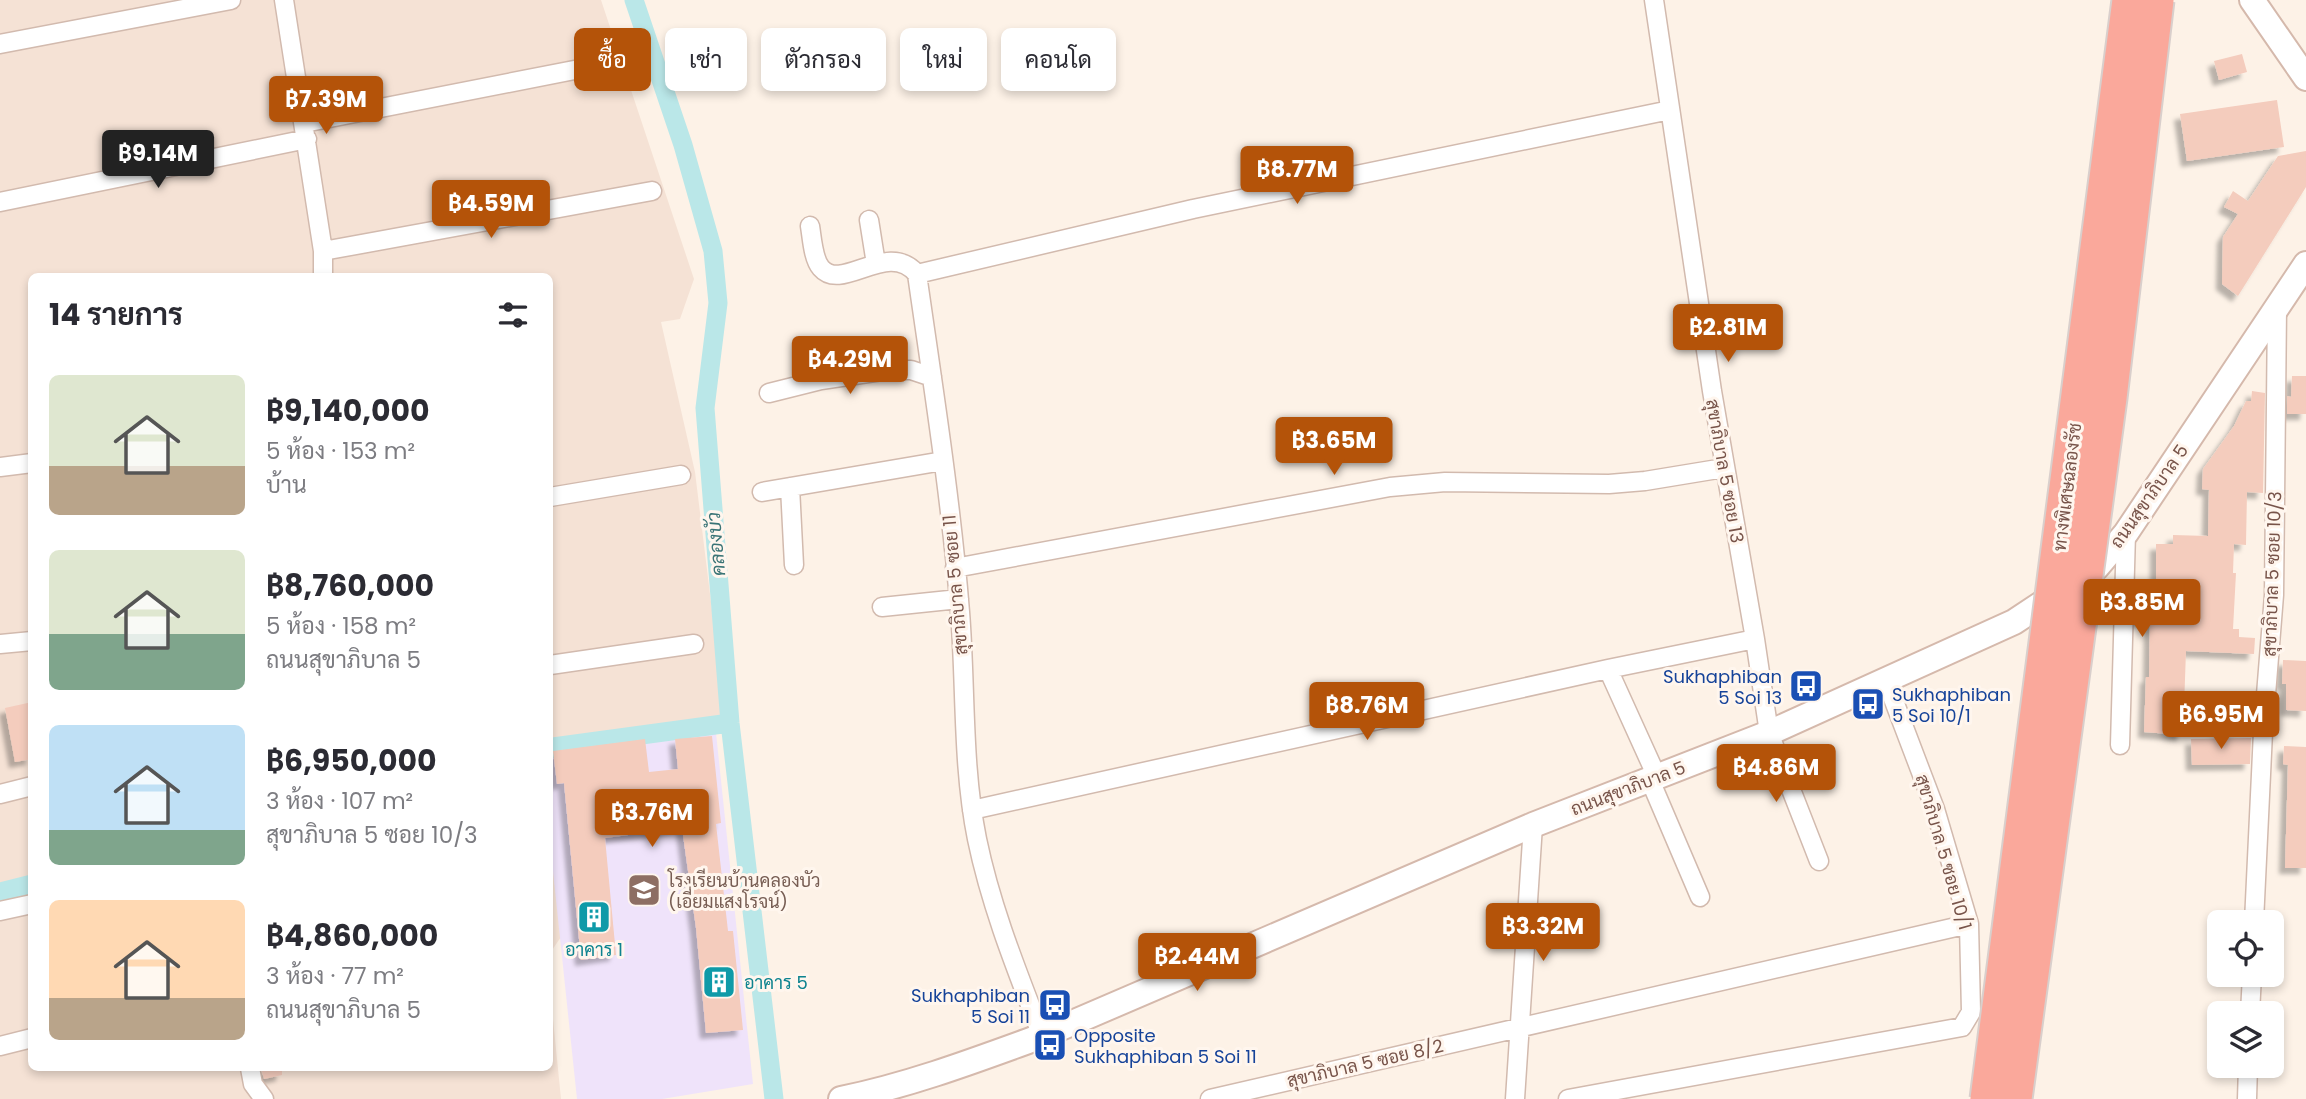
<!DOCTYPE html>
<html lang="th">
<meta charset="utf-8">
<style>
:root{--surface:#fff;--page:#f7f7f7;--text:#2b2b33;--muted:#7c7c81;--accent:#b45309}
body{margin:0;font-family:Poppins,Sarabun,sans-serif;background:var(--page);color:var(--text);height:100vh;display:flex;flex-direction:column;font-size:26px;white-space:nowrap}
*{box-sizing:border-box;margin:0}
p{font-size:23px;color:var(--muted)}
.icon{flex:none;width:38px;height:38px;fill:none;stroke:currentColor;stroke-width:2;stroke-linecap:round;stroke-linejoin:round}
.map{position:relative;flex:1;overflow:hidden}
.drawer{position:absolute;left:28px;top:273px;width:525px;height:798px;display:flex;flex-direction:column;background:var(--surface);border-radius:10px;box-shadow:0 4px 10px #0003}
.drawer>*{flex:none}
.banner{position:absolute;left:574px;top:28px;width:665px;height:63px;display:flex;gap:14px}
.fabs{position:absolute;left:2207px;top:910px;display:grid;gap:14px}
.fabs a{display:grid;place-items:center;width:77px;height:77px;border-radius:10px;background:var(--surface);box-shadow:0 4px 10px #0003;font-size:35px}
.price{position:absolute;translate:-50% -60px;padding:0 16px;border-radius:7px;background:var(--accent);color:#fff;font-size:23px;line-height:46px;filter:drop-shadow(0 2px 4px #0008)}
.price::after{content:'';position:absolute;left:50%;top:42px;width:21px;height:16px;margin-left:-10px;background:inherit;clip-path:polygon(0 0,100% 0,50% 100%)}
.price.selected{background:#222;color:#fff}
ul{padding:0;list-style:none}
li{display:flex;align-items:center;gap:21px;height:175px;padding:0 21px}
li span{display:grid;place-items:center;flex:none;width:196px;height:140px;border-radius:10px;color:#555}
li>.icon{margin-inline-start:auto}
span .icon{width:84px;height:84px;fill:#fffc;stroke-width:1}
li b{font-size:30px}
h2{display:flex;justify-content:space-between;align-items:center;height:84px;padding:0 21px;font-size:30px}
.chip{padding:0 24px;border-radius:10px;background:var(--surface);box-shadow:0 4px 10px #0003;font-size:24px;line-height:63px}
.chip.selected{background:var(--accent);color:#fff}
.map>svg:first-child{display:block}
</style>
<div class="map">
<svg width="2306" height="1099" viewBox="0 0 2306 1099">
<defs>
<filter id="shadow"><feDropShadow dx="-6" dy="6" stdDeviation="2" flood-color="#0004"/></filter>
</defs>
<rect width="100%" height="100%" fill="#fdf2e7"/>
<!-- residential -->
<path fill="#f5e2d5" d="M0 0H601L694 279 680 319 661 322 695 472 725 716 553 747 550 753V276H32V1068H550V1013L553 1019 561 1099H0Z
M550 843 561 937 550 953Z"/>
<!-- education -->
<path fill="#efe3fa" d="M716 733 753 1084 662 1099H577L550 843V755L553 751Z"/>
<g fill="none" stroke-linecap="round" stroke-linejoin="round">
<!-- canal -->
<path stroke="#bae7e8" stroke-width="19" d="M634 0 683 145 713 251 718 303 705 408 730 723 774 1099
M550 749 553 747 730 723
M0 892 32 884"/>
</g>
<!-- building -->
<path fill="#f4ccbd" filter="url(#shadow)" d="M2242 54 2247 72 2219 80 2214 61Z
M2277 100 2284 147 2187 161 2180 114Z
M2306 151V187L2238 296 2222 284 2223 237 2238 214 2224 207 2233 191 2248 201 2278 156Z
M2292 376H2306V414H2287V396L2291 397Z
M2252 391 2265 393 2263 493 2247 492 2246 545 2234 544 2233 573H2236L2233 629H2239V637L2255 638 2254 654 2186 651 2183 735 2144 732 2146 677H2149L2150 620H2137V587L2156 588V544H2173V535L2208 536 2209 490 2202 489 2203 469 2234 426 2246 401H2251Z
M2283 660 2306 661V711L2286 710V684H2282Z
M32 702V759L15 762 5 708Z
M712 736 721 823 716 824 728 931H733L743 1030 706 1033 696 928 682 828 605 838 616 955 581 960 564 783 557 784 553 751 645 739 649 772 678 769 675 739Z
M2251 738 2250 764 2192 765 2191 739Z
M2284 746 2306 747V868H2285L2288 765 2283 764Z
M261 1068H282V1075L264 1079Z"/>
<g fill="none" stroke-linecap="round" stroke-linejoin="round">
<defs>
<path id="street" d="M284 0 323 251V276
M1654 0 1712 391 1755 639 1769 733 1819 861
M0 44 231 0
M304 123 605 64
M0 202 307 139
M869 220 876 264
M810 226C812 238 813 259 821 268 842 293 888 239 917 274 933 386 951 499 960 612 966 687 962 765 977 839 991 907 1017 971 1042 1036
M323 251 652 191
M917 274 1193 209 1670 110
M769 393 821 380 888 370H911L932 377
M0 467 32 463
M790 487 794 565
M762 492 943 461
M550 497 681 475
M955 568 1390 487 1445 482 1609 484 1645 481 1724 468
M882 607 959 599
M0 644 32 641
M550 665 694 644
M1608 669 1657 777
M2120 745 2126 533
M1650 780 1700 897
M0 794 32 786
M972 810 1608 669 1755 639
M0 911 32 904
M2254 922 2263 732 2274 595 2277 308
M2250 1013 2252 975
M0 1046 32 1038
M250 1068 253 1084 264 1099
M1210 1099 1969 924
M1515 1099 1533 825
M1568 1099 1962 1027 1971 1012 1969 924 1935 809 1886 680
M2247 1099 2248 1066"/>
<path id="secondary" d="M2252 0 2306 78
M841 1099C910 1085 976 1060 1042 1036L1533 825 1769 733 2014 622 2097 567 2126 533 2306 264"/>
</defs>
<!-- street casing -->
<use href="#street" stroke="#d2baae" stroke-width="21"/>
<!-- secondary casing -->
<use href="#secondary" stroke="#d5b9ac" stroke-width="28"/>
<!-- street -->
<use href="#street" stroke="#fff" stroke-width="18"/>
<!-- secondary -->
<use href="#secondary" stroke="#fff" stroke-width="24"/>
<defs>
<path id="highway-bridge" d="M1987 1099 2129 0
M2015 1099 2110 398 2157 0"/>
</defs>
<!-- highway-bridge casing -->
<use href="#highway-bridge" stroke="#d9cfcc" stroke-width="37" stroke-linecap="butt"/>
<!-- highway-bridge -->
<use href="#highway-bridge" stroke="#faa89b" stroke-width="33"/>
</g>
<!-- icons -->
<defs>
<symbol id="bus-square" viewBox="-11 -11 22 22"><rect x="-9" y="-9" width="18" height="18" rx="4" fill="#1a4fb4" stroke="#fff6ee"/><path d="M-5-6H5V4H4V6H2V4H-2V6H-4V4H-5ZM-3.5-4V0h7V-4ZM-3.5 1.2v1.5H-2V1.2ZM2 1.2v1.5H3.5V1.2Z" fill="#fff"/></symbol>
<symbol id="school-square" viewBox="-11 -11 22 22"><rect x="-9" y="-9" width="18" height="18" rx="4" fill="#8d6e63" stroke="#fff6ee"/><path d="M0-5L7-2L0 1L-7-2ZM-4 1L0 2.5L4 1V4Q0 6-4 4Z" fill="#fff"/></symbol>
<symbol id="building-square" viewBox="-11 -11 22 22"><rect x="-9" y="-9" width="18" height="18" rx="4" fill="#0f9aa8" stroke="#fff6ee"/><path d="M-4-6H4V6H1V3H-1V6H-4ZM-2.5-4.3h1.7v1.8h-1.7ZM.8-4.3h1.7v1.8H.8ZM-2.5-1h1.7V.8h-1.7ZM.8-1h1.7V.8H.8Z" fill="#fff"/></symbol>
</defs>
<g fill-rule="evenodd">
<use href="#bus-square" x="1787" y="667" width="38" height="38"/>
<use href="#bus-square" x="1849" y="685" width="38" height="38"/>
<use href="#school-square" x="625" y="871" width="38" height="38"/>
<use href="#building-square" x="575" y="898" width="38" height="38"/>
<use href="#building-square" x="700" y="963" width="38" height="38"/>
<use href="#bus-square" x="1036" y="986" width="38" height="38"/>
<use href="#bus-square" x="1031" y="1026" width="38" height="38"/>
</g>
<g text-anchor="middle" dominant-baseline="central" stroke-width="6" stroke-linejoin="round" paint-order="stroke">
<!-- street labels -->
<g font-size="18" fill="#78544a" stroke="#fff6ee">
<text transform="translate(1725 471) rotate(80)">สุขาภิบาล 5 ซอย 13</text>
<text transform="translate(2067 487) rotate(-83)">ทางพิเศษฉลองรัช</text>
<text transform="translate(2149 496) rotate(-55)">ถนนสุขาภิบาล 5</text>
<text transform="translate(2272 574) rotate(-88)">สุขาภิบาล 5 ซอย 10/3</text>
<text transform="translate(955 585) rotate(-95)">สุขาภิบาล 5 ซอย 11</text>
<text transform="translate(1628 788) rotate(-21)">ถนนสุขาภิบาล 5</text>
<text transform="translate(1944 852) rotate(74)">สุขาภิบาล 5 ซอย 10/1</text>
<text transform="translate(1365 1063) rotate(-13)">สุขาภิบาล 5 ซอย 8/2</text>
</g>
<!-- transit labels -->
<g font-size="18" fill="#164399" stroke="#fff6ee" text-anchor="end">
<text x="1782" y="676">Sukhaphiban<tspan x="1782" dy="21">5 Soi 13</tspan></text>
<text x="1892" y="694" text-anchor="start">Sukhaphiban<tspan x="1892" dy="21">5 Soi 10/1</tspan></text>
<text x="1030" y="995">Sukhaphiban<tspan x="1030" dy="21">5 Soi 11</tspan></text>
<text x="1074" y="1035" text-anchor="start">Opposite<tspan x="1074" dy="21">Sukhaphiban 5 Soi 11</tspan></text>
</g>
<!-- education labels -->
<g font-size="18" fill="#785e54" stroke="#fff6ee" text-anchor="start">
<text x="668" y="880">โรงเรียนบ้านคลองบัว<tspan x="668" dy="21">(เอี่ยมแสงโรจน์)</tspan></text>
</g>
<!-- culture labels -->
<g font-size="18" fill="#0d838f" stroke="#fff6ee">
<text x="594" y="949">อาคาร 1</text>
<text x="744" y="982" text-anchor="start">อาคาร 5</text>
</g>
<!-- water labels -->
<g font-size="19" font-style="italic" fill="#3a7476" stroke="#fff6ee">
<text transform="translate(716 544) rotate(-95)">คลองบัว</text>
</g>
</g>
</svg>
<div class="fabs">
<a><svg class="icon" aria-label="locate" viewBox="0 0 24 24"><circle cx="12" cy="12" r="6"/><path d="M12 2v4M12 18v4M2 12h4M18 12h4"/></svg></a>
<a><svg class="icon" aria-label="layers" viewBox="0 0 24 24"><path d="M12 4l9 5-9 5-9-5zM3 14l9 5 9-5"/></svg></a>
</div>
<b class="price" style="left:326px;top:136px">฿7.39M</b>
<b class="price selected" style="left:158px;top:190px">฿9.14M</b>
<b class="price" style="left:1297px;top:206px">฿8.77M</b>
<b class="price" style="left:491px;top:240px">฿4.59M</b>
<b class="price" style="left:1728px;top:364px">฿2.81M</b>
<b class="price" style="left:850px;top:396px">฿4.29M</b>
<b class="price" style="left:1334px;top:477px">฿3.65M</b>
<b class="price" style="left:2142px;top:639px">฿3.85M</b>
<b class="price" style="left:1367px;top:742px">฿8.76M</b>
<b class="price" style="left:2221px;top:751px">฿6.95M</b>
<b class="price" style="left:1776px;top:804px">฿4.86M</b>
<b class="price" style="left:652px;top:849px">฿3.76M</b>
<b class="price" style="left:1543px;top:963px">฿3.32M</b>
<b class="price" style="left:1197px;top:993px">฿2.44M</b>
<div class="banner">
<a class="chip selected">ซื้อ</a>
<a class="chip">เช่า</a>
<a class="chip">ตัวกรอง</a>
<a class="chip">ใหม่</a>
<a class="chip">คอนโด</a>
</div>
<section class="drawer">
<h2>14 รายการ<svg class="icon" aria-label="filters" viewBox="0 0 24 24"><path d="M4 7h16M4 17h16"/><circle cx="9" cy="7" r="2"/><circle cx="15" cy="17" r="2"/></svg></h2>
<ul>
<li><span style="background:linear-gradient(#dfe7d0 65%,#b9a48a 0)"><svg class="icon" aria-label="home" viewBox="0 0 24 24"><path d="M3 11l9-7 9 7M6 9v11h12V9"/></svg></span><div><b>฿9,140,000</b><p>5 ห้อง · 153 m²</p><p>บ้าน</p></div></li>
<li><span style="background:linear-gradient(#dfe7d0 60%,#7fa58c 0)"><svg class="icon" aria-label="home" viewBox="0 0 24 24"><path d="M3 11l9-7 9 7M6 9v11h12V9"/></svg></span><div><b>฿8,760,000</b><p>5 ห้อง · 158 m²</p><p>ถนนสุขาภิบาล 5</p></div></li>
<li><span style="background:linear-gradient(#bfe0f5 75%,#7fa58c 0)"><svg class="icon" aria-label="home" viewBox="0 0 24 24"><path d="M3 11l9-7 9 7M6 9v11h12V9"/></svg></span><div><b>฿6,950,000</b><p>3 ห้อง · 107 m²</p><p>สุขาภิบาล 5 ซอย 10/3</p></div></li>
<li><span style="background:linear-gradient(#ffd9b3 70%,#b9a48a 0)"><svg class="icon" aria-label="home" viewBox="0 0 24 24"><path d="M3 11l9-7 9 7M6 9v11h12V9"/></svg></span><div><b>฿4,860,000</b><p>3 ห้อง · 77 m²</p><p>ถนนสุขาภิบาล 5</p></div></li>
</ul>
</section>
</div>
